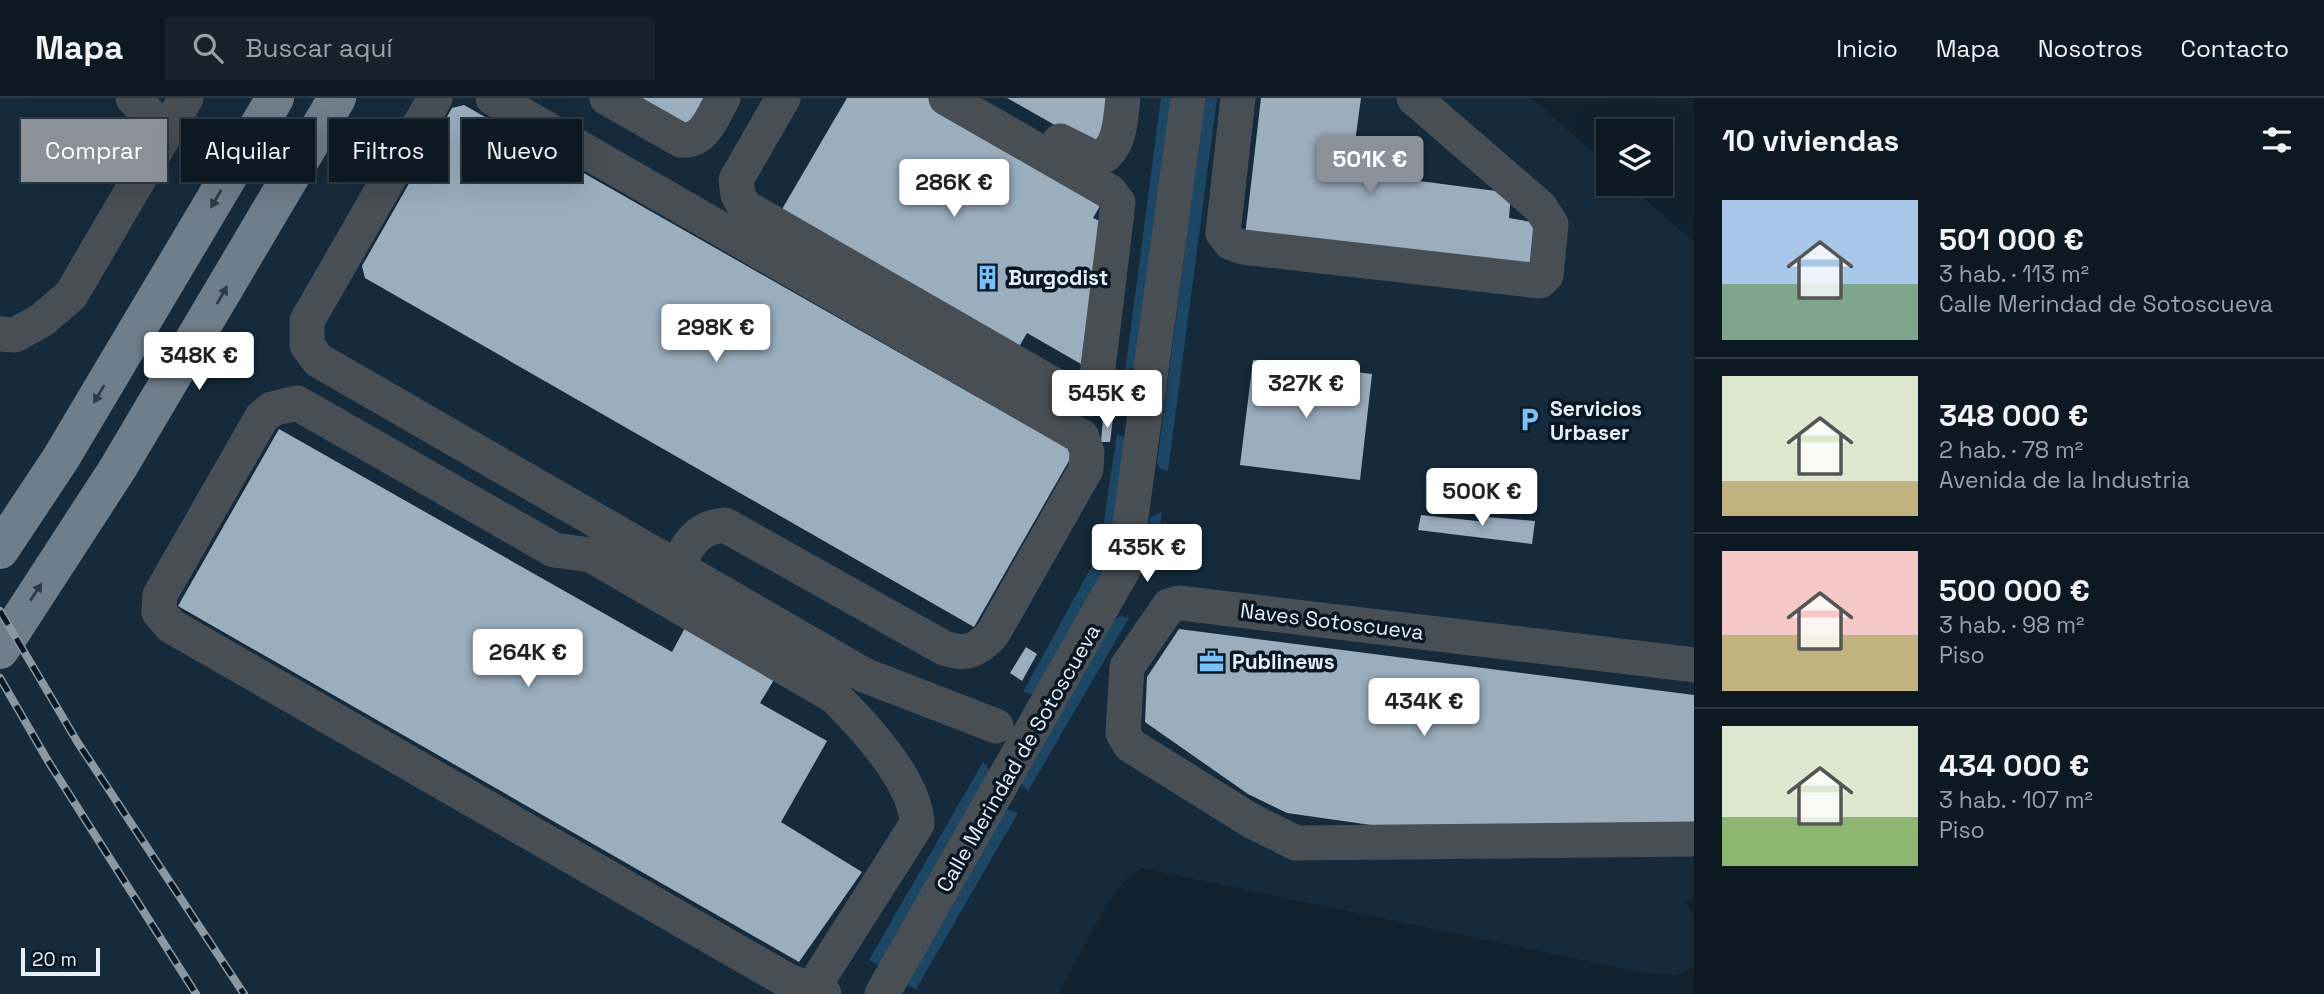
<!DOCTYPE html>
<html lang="es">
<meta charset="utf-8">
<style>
:root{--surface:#0d1922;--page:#16222a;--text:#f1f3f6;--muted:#9aa0a5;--line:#2d3840;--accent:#8c9099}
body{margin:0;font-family:"Space Grotesk",sans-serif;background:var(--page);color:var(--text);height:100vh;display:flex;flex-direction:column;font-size:26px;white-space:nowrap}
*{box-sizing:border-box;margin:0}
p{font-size:23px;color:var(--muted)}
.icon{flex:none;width:38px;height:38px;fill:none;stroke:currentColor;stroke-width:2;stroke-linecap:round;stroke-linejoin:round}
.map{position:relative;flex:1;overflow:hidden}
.sheet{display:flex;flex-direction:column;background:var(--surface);width:630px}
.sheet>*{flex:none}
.hud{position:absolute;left:21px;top:21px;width:665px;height:63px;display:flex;gap:14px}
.buttons{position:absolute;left:1596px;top:21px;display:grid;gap:14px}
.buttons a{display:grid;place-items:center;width:77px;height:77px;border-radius:0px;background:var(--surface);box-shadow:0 7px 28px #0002,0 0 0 2px var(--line);font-size:35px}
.scale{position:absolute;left:21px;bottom:18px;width:79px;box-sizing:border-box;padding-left:7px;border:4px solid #e6f0f9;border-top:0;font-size:19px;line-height:24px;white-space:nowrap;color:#e6f0f9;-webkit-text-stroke:5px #081723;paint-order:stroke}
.price{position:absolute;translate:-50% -60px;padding:0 16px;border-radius:7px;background:#fff;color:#222;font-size:23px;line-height:46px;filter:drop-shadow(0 2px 4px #0008)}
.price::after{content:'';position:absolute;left:50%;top:42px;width:21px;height:16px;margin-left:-10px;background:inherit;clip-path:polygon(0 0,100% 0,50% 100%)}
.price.on{background:var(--accent);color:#fff}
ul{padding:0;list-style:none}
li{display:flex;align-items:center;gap:21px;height:175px;padding:0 28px}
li+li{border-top:2px solid var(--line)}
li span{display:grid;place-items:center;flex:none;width:196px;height:140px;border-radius:0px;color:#555}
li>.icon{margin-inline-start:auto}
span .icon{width:84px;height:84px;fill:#fffc;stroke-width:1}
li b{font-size:30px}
h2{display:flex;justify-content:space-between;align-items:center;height:84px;padding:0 28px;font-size:30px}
.chip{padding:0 24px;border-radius:0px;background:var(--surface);box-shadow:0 7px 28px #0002,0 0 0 2px var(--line);font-size:24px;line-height:63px}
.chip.on{background:var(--accent);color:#fff}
header{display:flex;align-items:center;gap:42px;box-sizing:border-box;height:98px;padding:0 35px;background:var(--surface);border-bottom:2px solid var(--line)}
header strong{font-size:33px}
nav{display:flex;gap:38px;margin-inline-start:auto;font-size:24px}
.search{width:490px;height:63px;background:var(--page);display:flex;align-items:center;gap:18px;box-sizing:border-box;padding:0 24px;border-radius:0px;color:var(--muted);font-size:26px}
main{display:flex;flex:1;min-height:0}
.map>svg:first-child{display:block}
</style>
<header>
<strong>Mapa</strong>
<div class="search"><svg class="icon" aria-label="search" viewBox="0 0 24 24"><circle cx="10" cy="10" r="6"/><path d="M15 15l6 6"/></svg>Buscar aquí</div>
<nav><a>Inicio</a><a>Mapa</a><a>Nosotros</a><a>Contacto</a></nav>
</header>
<main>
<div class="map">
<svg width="1694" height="896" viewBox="0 0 1694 896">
<rect width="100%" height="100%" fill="#11212d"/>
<!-- built -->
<path fill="#152b3c" d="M0 0H1531L1608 67V86H1629L1694 145V799L1686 804 1694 819V869L1675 877 1644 875 1142 770 1127 779 1106 808 1058 896H0Z"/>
<!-- green -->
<path fill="#1d4564" d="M1161 0H1173L1136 268 1125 274Z
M1205 0H1217L1168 373 1160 371 1157 365Z
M1117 336 1128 341 1108 464 1033 596 1023 594 1099 455Z
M1162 413 1157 453 1148 482 1141 479 1150 420Z
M1120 518 1129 520 1028 693 1021 685 1114 522Z
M983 664 990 673 879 868 869 862Z
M1006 711 1018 715 916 891 906 886Z"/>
<!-- building -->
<path fill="#9baebe" d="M633 0H713L693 34Z
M847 0H928L1104 101 1093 120 1100 123 1081 266 1027 235 1016 254 778 118Z
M1007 0H1109L1097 51Z
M1261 0H1361L1351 74 1511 95 1509 120 1542 126 1536 174 1245 138Z
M464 7 1074 354 974 529 365 180 362 168 452 10Z
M1253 262 1372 276 1360 382 1240 367Z
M1103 319 1113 320 1110 344H1101Z
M279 331 672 554 686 528 775 580 760 605 827 643 781 724 862 774 799 864 178 508Z
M1421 417 1486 424 1487 419 1535 423 1532 446 1418 432Z
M1179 531 1694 597V731L1371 727 1287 715 1248 696 1145 624 1147 579Z
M1026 549 1037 556 1022 583 1010 575Z"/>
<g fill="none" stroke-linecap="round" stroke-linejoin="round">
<!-- minor -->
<path stroke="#474f55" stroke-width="35" d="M133 0 166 34
M435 0 307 223V247L318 262 864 577 996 628
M493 0 1082 339 1087 354 1086 371 992 537C975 554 966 557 944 550L725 427C697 429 690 445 676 468
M607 0 681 42C705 44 712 19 723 0
M783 0 736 82 738 97 745 109 1073 298 1086 297 1096 287 1118 105 1110 94 946 0
M1238 0 1223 135 1231 145 1243 149 1540 183 1546 177 1551 126 1540 109 1414 0
M1060 43 1098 62C1121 49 1120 24 1123 0
M0 236 15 237 42 222 71 197 186 0
M1694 567 1180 505 1169 508 1127 569 1123 635 1130 647 1250 722 1296 745 1694 741
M819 891 821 877 917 726C916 683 863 627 834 598L591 457 554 452 297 305 272 311 262 319 160 497 159 514 171 528 788 883 804 889 819 891 824 896
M882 896 1124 470 1188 0"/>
<!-- major -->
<path stroke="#6f7e8b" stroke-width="38" d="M0 452 61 360 275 0
M0 552 118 370 337 0"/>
<defs>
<path id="rail" d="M0 513 78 645 244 896
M0 580 48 663 196 896"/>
</defs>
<!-- rail casing -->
<use href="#rail" stroke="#8b97a1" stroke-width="8"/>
<!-- rail -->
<use href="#rail" stroke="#081723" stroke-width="5" stroke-dasharray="16" stroke-linecap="butt"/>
</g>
<!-- one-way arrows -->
<defs><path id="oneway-solid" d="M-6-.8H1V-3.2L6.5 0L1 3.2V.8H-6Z" transform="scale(1.75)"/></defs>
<g fill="#2c3b47">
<use href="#oneway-solid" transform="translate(216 101) rotate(120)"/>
<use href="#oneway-solid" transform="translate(222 197) rotate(-60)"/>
<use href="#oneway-solid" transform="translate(99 296) rotate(121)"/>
<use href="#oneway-solid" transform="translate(36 494) rotate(-57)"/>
</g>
<!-- icons -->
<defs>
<symbol id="building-bare" viewBox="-9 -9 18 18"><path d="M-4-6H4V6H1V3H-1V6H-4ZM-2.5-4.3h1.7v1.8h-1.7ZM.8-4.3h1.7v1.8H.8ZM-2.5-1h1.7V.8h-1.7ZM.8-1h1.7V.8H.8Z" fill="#79bff8" stroke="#081723" stroke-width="2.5" paint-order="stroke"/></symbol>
<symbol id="parking-bare" viewBox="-9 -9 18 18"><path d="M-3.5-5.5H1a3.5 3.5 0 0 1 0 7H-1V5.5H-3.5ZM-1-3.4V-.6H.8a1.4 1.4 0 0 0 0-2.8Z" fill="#79bff8" stroke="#081723" stroke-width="2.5" paint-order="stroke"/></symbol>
<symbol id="office-bare" viewBox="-9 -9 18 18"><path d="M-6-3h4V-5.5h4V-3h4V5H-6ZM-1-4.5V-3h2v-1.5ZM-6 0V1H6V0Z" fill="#79bff8" stroke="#081723" stroke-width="2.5" paint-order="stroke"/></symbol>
</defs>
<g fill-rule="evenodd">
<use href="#building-bare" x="970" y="162" width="35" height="35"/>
<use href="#parking-bare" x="1512" y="304" width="35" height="35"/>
<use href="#office-bare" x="1194" y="546" width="35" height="35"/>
</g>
<g text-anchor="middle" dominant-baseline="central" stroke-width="7" stroke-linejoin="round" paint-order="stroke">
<!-- poi labels -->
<g font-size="21" font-weight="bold" fill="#e6f0f9" stroke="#081723" text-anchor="start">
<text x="1008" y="179">Burgodist</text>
<text x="1550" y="310">Servicios<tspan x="1550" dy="24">Urbaser</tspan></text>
<text x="1232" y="563">Publinews</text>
</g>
<!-- street labels -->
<g font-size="21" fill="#e6f0f9" stroke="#081723">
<text transform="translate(1332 523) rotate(7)">Naves Sotoscueva</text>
<text transform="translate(1018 660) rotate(-60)">Calle Merindad de Sotoscueva</text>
</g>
</g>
</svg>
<div class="buttons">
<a><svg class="icon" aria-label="layers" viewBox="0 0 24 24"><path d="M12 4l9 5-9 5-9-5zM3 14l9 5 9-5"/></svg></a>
</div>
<div class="scale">20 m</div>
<b class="price on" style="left:1370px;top:98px">501K €</b>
<b class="price" style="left:954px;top:121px">286K €</b>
<b class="price" style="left:716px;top:266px">298K €</b>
<b class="price" style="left:199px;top:294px">348K €</b>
<b class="price" style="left:1306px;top:322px">327K €</b>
<b class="price" style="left:1107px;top:332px">545K €</b>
<b class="price" style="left:1482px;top:430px">500K €</b>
<b class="price" style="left:1147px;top:486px">435K €</b>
<b class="price" style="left:528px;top:591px">264K €</b>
<b class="price" style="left:1424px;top:640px">434K €</b>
<div class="hud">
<a class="chip on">Comprar</a>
<a class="chip">Alquilar</a>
<a class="chip">Filtros</a>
<a class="chip">Nuevo</a>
</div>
</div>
<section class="sheet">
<h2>10 viviendas<svg class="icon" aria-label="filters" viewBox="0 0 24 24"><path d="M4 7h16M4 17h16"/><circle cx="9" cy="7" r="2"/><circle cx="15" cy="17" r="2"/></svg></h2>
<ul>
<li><span style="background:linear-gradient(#a9c7e8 60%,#7fa58c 0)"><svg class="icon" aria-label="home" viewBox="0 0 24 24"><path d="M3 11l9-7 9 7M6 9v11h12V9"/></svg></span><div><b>501 000 €</b><p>3 hab. · 113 m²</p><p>Calle Merindad de Sotoscueva</p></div></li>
<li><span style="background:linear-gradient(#dfe7d0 75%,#c2b280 0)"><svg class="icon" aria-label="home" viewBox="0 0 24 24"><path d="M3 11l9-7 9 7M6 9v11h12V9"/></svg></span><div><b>348 000 €</b><p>2 hab. · 78 m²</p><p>Avenida de la Industria</p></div></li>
<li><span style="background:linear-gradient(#f6c9c9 60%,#c2b280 0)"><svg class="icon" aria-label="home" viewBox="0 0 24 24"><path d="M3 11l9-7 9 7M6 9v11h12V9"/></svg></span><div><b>500 000 €</b><p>3 hab. · 98 m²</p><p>Piso</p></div></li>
<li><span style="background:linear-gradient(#dfe7d0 65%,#8fb573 0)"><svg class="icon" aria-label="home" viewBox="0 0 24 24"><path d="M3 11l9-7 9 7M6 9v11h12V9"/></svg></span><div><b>434 000 €</b><p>3 hab. · 107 m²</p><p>Piso</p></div></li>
</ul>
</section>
</main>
